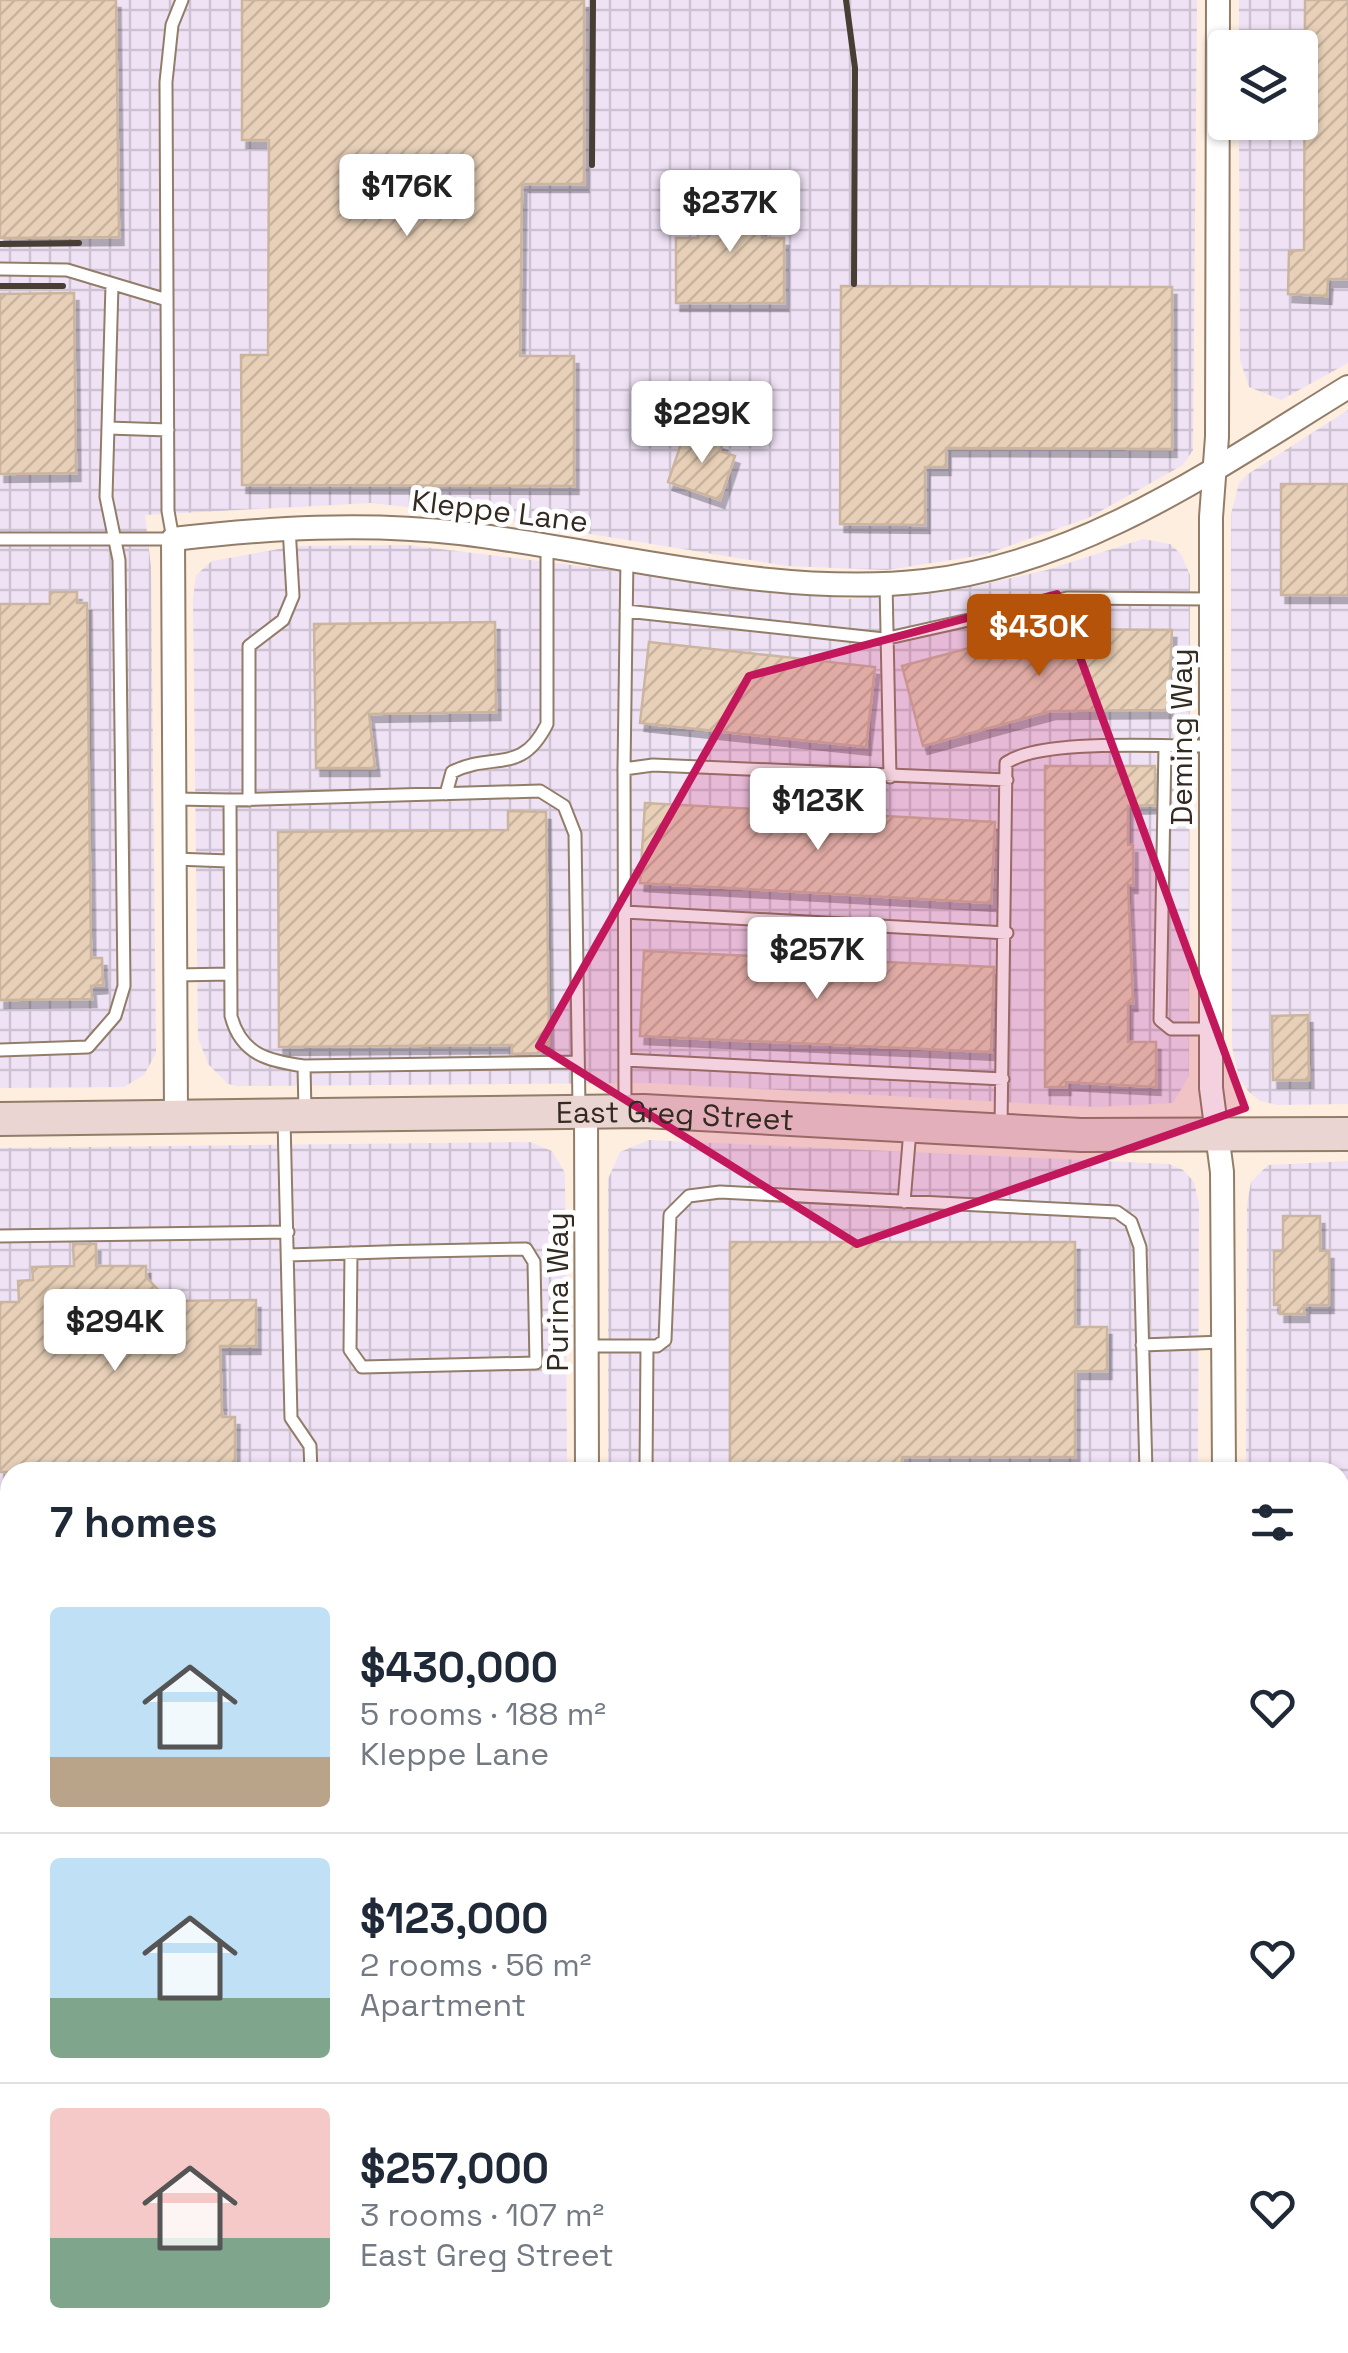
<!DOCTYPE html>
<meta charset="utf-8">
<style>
:root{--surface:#fff;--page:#f6f6f7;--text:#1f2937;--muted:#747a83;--line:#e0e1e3;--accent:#b45309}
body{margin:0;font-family:"Space Grotesk",sans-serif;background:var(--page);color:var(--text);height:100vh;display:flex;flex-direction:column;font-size:38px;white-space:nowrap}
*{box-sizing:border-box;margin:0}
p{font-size:32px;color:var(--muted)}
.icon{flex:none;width:55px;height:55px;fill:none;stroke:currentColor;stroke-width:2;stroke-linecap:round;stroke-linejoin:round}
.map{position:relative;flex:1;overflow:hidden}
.details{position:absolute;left:0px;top:1462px;width:1350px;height:892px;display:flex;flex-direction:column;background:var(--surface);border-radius:30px 30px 0 0;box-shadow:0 2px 8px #0004}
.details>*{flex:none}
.controls{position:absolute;left:1208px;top:30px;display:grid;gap:20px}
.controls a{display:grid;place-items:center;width:110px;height:110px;border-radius:10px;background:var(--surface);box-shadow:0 2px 8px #0004;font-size:50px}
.price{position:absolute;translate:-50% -85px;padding:0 22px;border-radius:10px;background:#fff;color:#222;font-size:32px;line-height:65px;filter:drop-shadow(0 2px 5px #0008)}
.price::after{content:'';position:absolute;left:50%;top:60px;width:30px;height:22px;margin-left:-15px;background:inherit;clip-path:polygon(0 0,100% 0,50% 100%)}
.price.selected{background:var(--accent);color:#fff}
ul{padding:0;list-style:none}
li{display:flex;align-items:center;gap:30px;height:250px;padding:0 50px}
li+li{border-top:2px solid var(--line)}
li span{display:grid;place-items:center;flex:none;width:280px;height:200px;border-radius:10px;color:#555}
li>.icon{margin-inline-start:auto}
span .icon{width:120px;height:120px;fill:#fffc;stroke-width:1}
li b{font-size:42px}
h2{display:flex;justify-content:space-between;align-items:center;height:120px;padding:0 50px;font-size:42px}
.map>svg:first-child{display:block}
</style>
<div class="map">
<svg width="1348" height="2353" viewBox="0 0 1348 2353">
<defs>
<pattern id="industrial-grid" width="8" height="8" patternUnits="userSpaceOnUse" patternTransform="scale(2.5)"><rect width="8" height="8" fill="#efe2f5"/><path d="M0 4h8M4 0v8" fill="none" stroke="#cdc2d2"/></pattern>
<pattern id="building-hatch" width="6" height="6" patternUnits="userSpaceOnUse" patternTransform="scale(2.5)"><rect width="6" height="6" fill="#e8d0b8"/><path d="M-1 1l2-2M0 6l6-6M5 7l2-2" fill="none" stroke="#c7b39e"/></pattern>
<filter id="shadow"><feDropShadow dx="4.5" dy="8" stdDeviation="0" flood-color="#0004"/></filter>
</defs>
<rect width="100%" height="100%" fill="#fdeee0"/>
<!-- industrial -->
<path fill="url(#industrial-grid)" d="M0 0H1197L1193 450 1183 465 1088 518 983 555 887 570 787 566 462 513 371 503 145 515 151 567 156 1053 144 1075 124 1087 0 1088Z
M1239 0H1348V363L1281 400 1249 387 1240 360 1239 123 1300 122V48L1239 47Z
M1348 410V1104L1277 1105 1260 1101 1248 1091 1239 1077 1232 1047 1231 514 1239 483 1248 474Z
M1143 539 1170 544 1181 554 1190 575 1189 1076 1173 1103 1096 1107 649 1083 238 1086 228 1084 208 1064 198 1038 193 599 196 575 212 561 296 546 407 545 848 599 976 586 1047 570Z
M649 1140 1169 1164 1183 1170 1194 1182 1199 1204 1198 1472H608V1179L620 1152Z
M530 1142 552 1151 565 1173 567 1472H10V2345H567V2353H0V1148Z
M1348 1161V2353H1208V2345H1340V1472H1246L1247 1204 1251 1182 1268 1165Z
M609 2345H1160V2353H609Z"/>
<!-- building -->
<path fill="url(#building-hatch)" stroke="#ccb59e" stroke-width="2.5" filter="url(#shadow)" d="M0 0H116L119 237 0 238Z
M242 0H584V184H522L520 356H574V486L242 485 241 355H268L269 140H242Z
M1305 0H1348V279H1328L1327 296 1288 294 1289 251 1304 250Z
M698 195H762V238H784V303H676V238H698Z
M841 286 1172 287V449L946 448V467H925V525L840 524Z
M74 293 76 473 0 474V294Z
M691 432 723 443 720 451 735 456 720 500 668 482 683 438 689 440Z
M1281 484H1348V595H1281Z
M50 592H77V603H87L91 958H102L103 985 91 986 92 999 0 1000V604H50Z
M495 622 496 712 369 714 375 768H316L314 624Z
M1041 629 1172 630 1168 710 1051 711 923 746 902 666Z
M649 642 875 667 866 747 640 723Z
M1045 766H1155V805L1128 806V845H1133V885H1128L1133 1003H1128V1042H1156V1087L1066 1082V1087H1045Z
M645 803 995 822 991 903 640 883Z
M508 811 546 812 549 1045H541L540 1053 512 1054V1045L279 1047 278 832 508 830Z
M644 951 994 967 991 1052 640 1036Z
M1308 1015 1309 1080H1273L1272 1016Z
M1283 1216H1320V1251H1329V1305H1304V1314H1280V1305H1274V1251H1283Z
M730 1242H1075V1327H1107V1371H1075V1457H902V1472H730Z
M73 1244H96V1266H146V1277L169 1301 256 1300V1346H220L222 1417H235V1472H0V1302H19L18 1281 33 1280 32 1267 74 1266Z"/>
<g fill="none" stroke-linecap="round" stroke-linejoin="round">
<defs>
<path id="lane" d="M0 269 67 270 167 300
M108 428 168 430
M0 539H173L168 511 166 82 172 25 182 0
M886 583 890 777
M626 611 884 639 1067 598 1211 599
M1165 746 1160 1020 1171 1029H1211
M624 769 627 558
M446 794 452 772C494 751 521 776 547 724V546
M175 799 230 800
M249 800V646L283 620 293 596 289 527
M175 859 229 861
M625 912 1007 933
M176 975 230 974
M0 1050 88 1047 115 1016 124 986 119 560 106 497 112 285
M625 1060 1003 1079
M578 1062 304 1066C269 1061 241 1055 231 1016L230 800 540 791 564 806 575 834 579 1108
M304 1066 305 1112
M625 1107 624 769 653 765 1007 780
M284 1119 291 1418 310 1446 311 1472
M1001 1127 1006 763C1042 738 1163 747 1211 746
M904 1202 910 1130
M0 1236 288 1232
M288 1255C368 1252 447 1250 526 1249L534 1262 536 1363 362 1367 350 1350 351 1253
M1142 1345 1223 1342
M587 1346H657L665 1340 670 1215 689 1196 720 1192 1117 1212 1131 1222 1140 1247 1146 1472
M646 1472 647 1346
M0 1639 10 1633
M0 1660 10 1669"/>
<path id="street" d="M1218 0 1217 437 1211 517V1088L1222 1172 1224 1472
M586 1112 587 1472
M176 1116 173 539C269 528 363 522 460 533 610 551 774 598 925 581 1083 563 1216 468 1348 387
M588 2345V2353
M1183 2353V2345"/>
<g id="secondary">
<path id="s1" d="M0 1119 644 1111 1081 1135 1348 1134"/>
</g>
</defs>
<!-- lane casing -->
<use href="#lane" stroke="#927d68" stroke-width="15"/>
<!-- street casing -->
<use href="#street" stroke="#927d68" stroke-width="26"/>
<!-- secondary casing -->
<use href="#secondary" stroke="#927d68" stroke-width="36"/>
<!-- lane -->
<use href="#lane" stroke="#fff" stroke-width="11"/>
<!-- street -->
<use href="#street" stroke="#fff" stroke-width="22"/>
<!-- secondary -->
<use href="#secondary" stroke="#ebd5d2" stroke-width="32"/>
<!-- rail -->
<path stroke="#483e34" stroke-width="6" d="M846 0 855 68 854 284
M592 165 593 0
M0 244 79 243
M0 286H63
M0 1595H10"/>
</g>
<!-- marked area -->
<path fill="#c2185b" fill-opacity="0.2" stroke="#c2185b" stroke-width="8" stroke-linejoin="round" d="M1057 594 1245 1108 857 1244 539 1046 749 676Z"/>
<g text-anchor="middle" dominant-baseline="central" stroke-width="10" stroke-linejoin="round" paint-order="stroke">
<!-- street labels -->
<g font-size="30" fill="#332a21" stroke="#fefefe">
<text transform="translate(500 511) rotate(7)">Kleppe Lane</text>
<text transform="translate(1181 737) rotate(-90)">Deming Way</text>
<text stroke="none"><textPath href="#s1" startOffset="675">East Greg Street</textPath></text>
<text transform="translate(557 1292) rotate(-90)">Purina Way</text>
</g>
</g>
</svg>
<div class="controls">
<a><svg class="icon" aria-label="layers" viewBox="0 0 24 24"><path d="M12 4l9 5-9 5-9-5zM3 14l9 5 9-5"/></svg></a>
</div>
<b class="price" style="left:407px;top:239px">$176K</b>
<b class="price" style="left:730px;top:255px">$237K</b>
<b class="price" style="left:702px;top:466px">$229K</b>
<b class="price selected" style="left:1039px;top:679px">$430K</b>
<b class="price" style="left:818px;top:853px">$123K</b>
<b class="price" style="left:817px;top:1002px">$257K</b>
<b class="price" style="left:115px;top:1374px">$294K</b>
<section class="details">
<h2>7 homes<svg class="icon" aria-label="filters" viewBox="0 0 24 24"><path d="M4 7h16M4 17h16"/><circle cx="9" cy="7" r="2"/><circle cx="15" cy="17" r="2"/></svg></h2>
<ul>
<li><span style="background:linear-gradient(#bfe0f5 75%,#b9a48a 0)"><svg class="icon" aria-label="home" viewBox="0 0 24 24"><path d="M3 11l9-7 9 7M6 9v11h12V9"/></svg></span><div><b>$430,000</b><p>5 rooms · 188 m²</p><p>Kleppe Lane</p></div><svg class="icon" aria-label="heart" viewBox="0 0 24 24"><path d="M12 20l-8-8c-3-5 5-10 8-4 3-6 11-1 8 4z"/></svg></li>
<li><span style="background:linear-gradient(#bfe0f5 70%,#7fa58c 0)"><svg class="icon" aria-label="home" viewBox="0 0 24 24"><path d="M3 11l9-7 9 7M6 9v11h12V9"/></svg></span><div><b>$123,000</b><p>2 rooms · 56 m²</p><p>Apartment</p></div><svg class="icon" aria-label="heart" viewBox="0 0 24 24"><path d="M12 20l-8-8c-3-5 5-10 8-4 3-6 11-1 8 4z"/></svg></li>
<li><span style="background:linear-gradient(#f6c9c9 65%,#7fa58c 0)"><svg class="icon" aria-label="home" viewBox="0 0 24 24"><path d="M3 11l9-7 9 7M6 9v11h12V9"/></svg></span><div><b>$257,000</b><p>3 rooms · 107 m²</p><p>East Greg Street</p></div><svg class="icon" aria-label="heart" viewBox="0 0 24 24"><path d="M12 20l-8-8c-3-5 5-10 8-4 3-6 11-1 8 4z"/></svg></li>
</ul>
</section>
</div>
